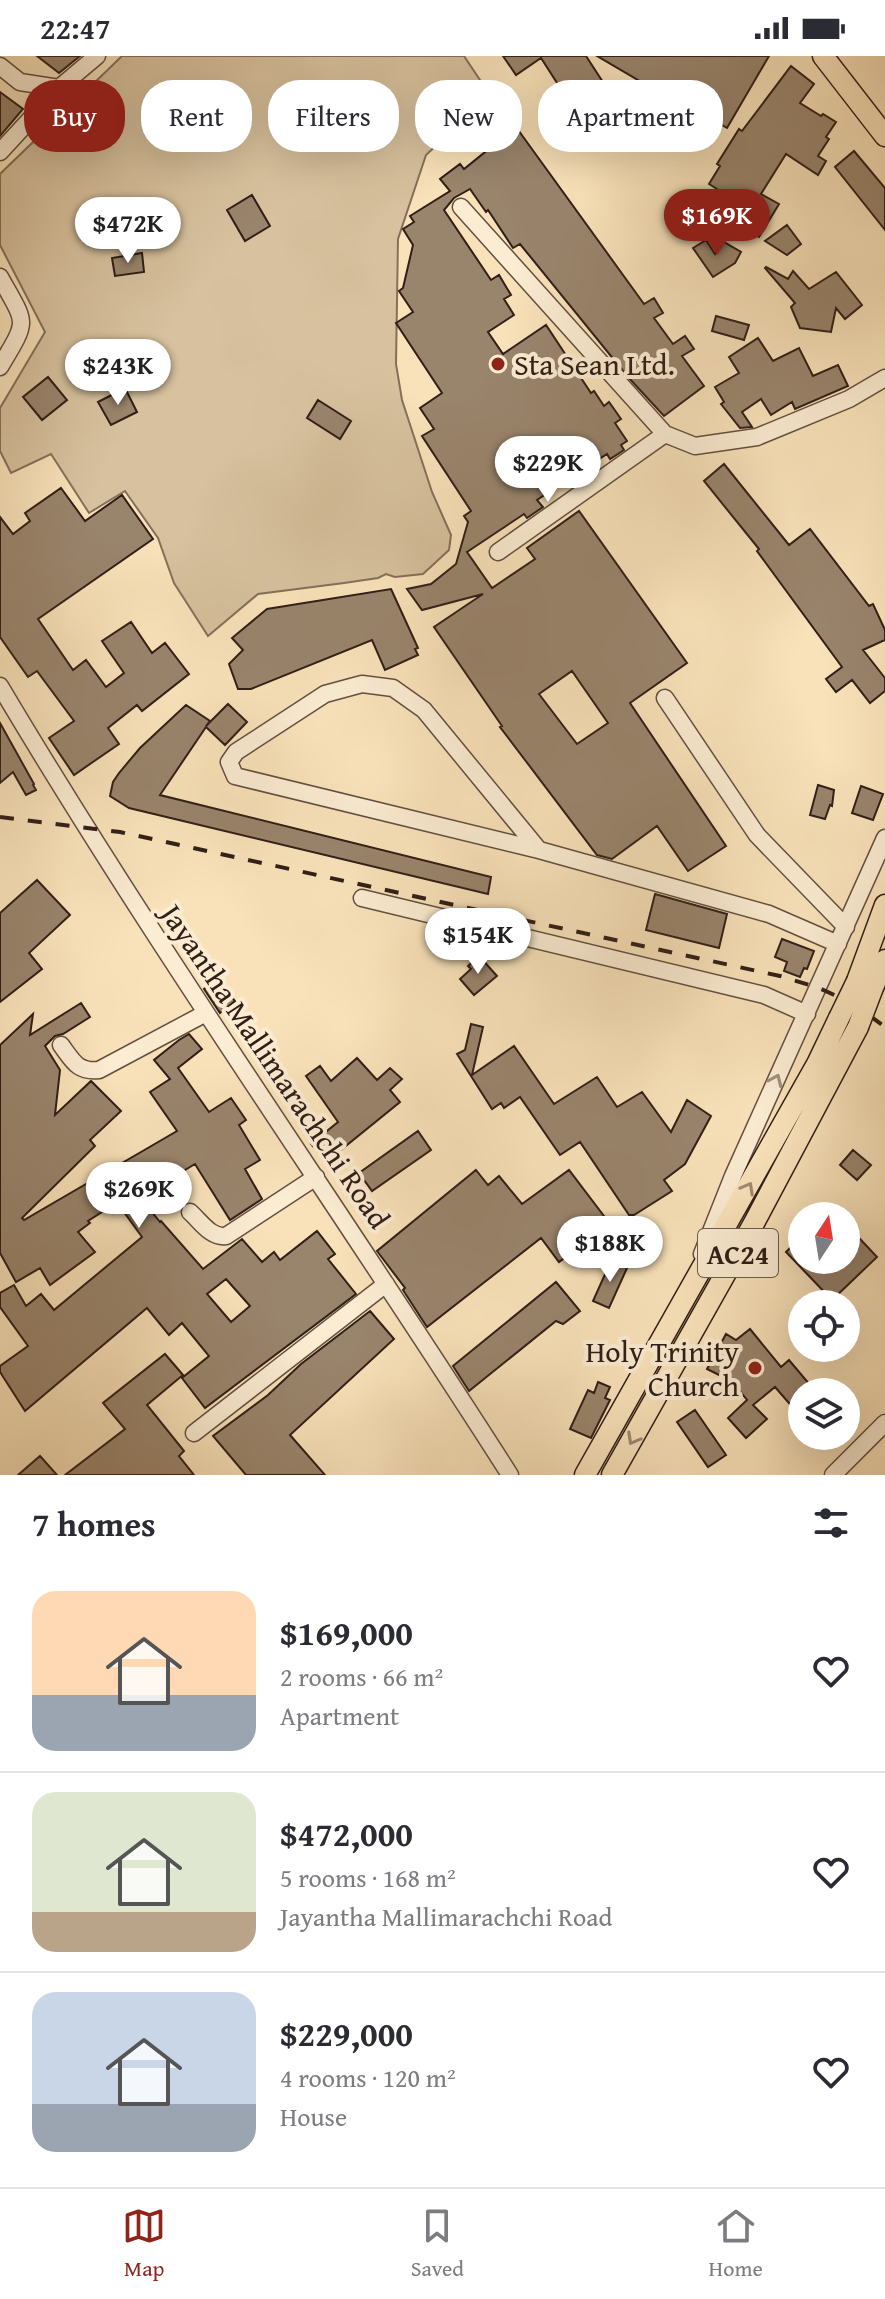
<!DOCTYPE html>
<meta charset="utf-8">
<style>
:root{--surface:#fff;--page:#f2f2f3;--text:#2b2b33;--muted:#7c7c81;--line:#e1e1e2;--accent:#8f2418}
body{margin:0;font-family:"Gentium Book Plus",serif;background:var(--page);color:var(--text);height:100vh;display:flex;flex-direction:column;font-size:30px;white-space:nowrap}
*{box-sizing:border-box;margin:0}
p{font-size:26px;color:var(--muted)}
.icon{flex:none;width:44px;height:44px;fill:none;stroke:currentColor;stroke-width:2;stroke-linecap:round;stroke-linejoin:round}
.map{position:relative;height:1419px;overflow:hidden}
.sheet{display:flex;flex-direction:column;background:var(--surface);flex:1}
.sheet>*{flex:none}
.hud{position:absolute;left:24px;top:24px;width:838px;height:72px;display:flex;gap:16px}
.needle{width:52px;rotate:12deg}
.controls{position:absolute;left:788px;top:1146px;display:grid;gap:16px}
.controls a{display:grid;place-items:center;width:72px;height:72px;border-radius:50%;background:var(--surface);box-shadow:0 8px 32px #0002;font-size:40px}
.price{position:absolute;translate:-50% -68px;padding:0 18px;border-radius:28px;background:#fff;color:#222;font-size:26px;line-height:52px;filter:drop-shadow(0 2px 4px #0008)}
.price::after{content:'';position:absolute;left:50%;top:48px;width:24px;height:18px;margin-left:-12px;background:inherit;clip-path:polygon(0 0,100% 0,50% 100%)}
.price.active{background:var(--accent);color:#fff}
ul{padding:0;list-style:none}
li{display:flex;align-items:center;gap:24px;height:200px;padding:0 32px}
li+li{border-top:2px solid var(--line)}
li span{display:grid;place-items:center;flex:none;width:224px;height:160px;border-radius:24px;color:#555}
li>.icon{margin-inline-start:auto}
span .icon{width:96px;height:96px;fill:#fffc;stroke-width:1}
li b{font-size:34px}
h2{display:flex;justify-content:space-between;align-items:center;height:96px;padding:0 32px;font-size:34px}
.tag{padding:0 28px;border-radius:32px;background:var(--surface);box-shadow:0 8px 32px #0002;font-size:28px;line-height:72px}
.tag.active{background:var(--accent);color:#fff}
.status{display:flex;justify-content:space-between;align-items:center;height:56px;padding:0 40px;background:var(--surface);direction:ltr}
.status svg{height:22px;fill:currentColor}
.menu{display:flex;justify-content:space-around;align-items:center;height:112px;border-top:2px solid var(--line);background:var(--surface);font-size:22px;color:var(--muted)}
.menu a{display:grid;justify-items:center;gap:4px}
.menu .active{color:var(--accent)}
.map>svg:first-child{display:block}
</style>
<div class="status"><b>22:47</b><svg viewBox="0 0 49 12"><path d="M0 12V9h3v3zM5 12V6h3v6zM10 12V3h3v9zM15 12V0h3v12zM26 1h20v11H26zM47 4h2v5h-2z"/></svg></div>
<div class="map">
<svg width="885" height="1419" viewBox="0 0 885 1419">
<rect width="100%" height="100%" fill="#f9e2ba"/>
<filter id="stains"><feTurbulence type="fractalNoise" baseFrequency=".0025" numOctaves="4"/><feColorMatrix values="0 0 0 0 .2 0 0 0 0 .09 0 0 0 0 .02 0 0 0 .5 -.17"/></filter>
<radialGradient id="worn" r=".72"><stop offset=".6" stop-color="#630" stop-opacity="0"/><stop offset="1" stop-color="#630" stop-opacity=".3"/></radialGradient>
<!-- green -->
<path fill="#d7c19e" stroke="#84705a" stroke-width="2" d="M122 0H464L490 39 426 99 398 183 396 308 402 344 432 436 451 479 449 494 423 518 395 521 386 518 378 522 344 527 258 538 208 580 174 527 158 482 125 435 89 457 51 398 11 417 0 395V352L45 276 0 189V118Z"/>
<!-- building -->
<path fill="#99846c" stroke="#301e17" stroke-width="2" fill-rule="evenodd" d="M37 0H80L59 17Z
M503 0H586L610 37 577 58 541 2 516 19Z
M597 0H769L727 72 713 64 711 67Z
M791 10 814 28 800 47 821 60 823 58 836 66 826 81 829 83 818 100 826 105 818 119 786 98 761 138 779 148 759 181 708 150 717 133 709 128 720 110 717 108 739 73 742 75Z
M0 36 23 53 0 80Z
M516 71 644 248 654 242 663 257 654 262 673 288 685 280 694 293 682 300 704 330 664 360 628 321 520 188 513 192 488 154 486 156 470 133 454 142 444 154 491 224 499 219 511 239 504 243 514 259 488 276 503 298 546 269 591 337 594 335 604 350 609 346 621 363 615 367 627 385 621 389 624 394 610 403 607 398 537 444 543 451 527 462 524 458 467 496 492 532 535 503 527 492 579 455 687 607 630 647 726 790 688 815 657 770 612 803 597 799 500 671 502 670 434 571 483 538 422 554 407 533 431 528 456 508 468 466 464 460 471 455 422 380 434 373 420 352 442 337 396 267 413 256 399 235 403 232 413 189 403 173 414 166 410 160 450 135 440 123 460 108 464 113ZM572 615 608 667 577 688 539 638Z
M854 95 885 132V174L835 111Z
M252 139 270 170 245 185 227 154Z
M787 169 801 188 787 199 765 185Z
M706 184 715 198 722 185 741 196 735 207 713 221 693 192Z
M142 197 144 216 115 220 112 202Z
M766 211 788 223 793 215 809 233 836 216 862 249 845 263 836 252 831 276 800 272 791 251 795 247 765 212Z
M716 260 749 269 744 284 712 275Z
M758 282 773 305 799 292 813 320 838 309 848 330 795 353 792 346 771 359 761 343 742 356 752 371 740 372 721 348 724 346 715 331 739 317 729 301Z
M48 321 67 344 42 364 23 341Z
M125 332 137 356 111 369 98 346Z
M318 344 351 365 340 383 307 362Z
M724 408 789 489 810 473 869 550 873 548 885 574V584L863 594 885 622V635L870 647 852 624 836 636 826 623 842 611 757 495 759 493 704 425Z
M61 432 85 465 122 439 153 483 38 563 73 614 86 604 106 631 124 617 102 585 131 566 152 597 165 587 189 618 142 655 137 649 108 672 119 688 74 719 49 682 74 665 37 615 28 621 0 581V461L13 478 30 465 25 457Z
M391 533 418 592 415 593 418 599 385 614 372 584 251 633H238L229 608 243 594 232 582 267 553Z
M228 648 247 666 225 689 206 671 160 739 491 821 488 838 129 752 110 740 113 726 119 717 140 692 186 649 210 665 206 670Z
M0 667 34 728 33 729 36 734 26 739 13 716 0 727Z
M818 729 834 734 832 750 830 749 825 763 810 759Z
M861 730 883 738 873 764 852 757Z
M37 824 70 859 29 897 42 913 0 946V857Z
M655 838 727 858 719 892 646 874Z
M782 883 814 895 807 913 804 912 800 921 784 915 787 906 775 901Z
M479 900 497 920 474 939 460 923 471 913 468 910Z
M217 923 235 945 220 957 204 933Z
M81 947 90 961 63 978 55 980 45 990 60 1014 55 1059 91 1025 121 1055 90 1084 95 1090 22 1162 24 1164 177 1075 150 1036 170 1023 154 1004 179 984 189 978 202 993 178 1012 209 1056 231 1042 246 1064 239 1069 260 1104 245 1113 262 1143 230 1164 195 1108 140 1141 160 1166 161 1165 203 1213 242 1183 262 1206 274 1196 280 1204 317 1175 335 1198 328 1203 356 1238 205 1352 182 1322 209 1300 182 1267 169 1279 147 1252 25 1355 0 1316V1310L28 1290 0 1251V1237L14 1229 26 1250 41 1238 54 1254 142 1181 121 1152 113 1157 110 1151 88 1165 90 1167 78 1176 95 1196 50 1229 40 1212 16 1226 0 1197V989L33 958 30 979ZM226 1223 250 1250 231 1266 207 1238Z
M471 968 483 971 472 1019 514 990 554 1048 597 1021 617 1051 642 1036 671 1076 687 1044 711 1060 685 1108 664 1124 672 1135 634 1159H629L580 1086 560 1099 520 1041 504 1052 501 1047 492 1053 457 998 465 994Z
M357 1002 377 1024 390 1012 402 1023 390 1034 400 1046 326 1106 311 1088 338 1066 306 1020 320 1010 331 1025Z
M418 1075 431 1094 372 1135 359 1117Z
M853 1094 871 1109 857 1124 840 1109Z
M476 1114 488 1129 499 1120 522 1148 569 1114 610 1168 559 1206 541 1182 427 1271 403 1234 405 1232 377 1195Z
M846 1168 877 1201 832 1244 786 1196 802 1180V1204H846Z
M611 1205 627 1212 609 1252 593 1245Z
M556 1226 580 1255 563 1268 556 1265 469 1335 453 1310Z
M370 1255 394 1283 290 1379 325 1419H246L213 1380 268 1339 301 1308Z
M750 1273 781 1311 789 1304 816 1336H802V1362L775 1331 753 1349 767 1363 746 1382 728 1362 747 1344 723 1314 719 1319 707 1313 726 1278 736 1284Z
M165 1298 183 1319 147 1349 184 1395 179 1400 194 1419H65L125 1373 103 1347Z
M598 1326 610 1331 605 1342 610 1344 591 1382 570 1373 588 1334 594 1337Z
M695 1354 726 1399 708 1411 677 1366Z
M40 1400 57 1419H18Z"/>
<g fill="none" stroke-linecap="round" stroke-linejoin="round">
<defs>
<path id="minor" d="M0 10 20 26 59 32
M0 96 59 32 97 0
M461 151 665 378 695 390 757 381 849 343 885 322
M0 221C27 270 29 262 0 311
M498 496 665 378
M0 630C160 899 342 1155 510 1419
M665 642 757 779 846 871
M539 794 424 654 393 632 362 628 325 638 236 696 229 706 235 720 539 794 769 858 838 888
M362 842 764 939 807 958
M61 989C73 1005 77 1016 99 1014L206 957
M190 1156C201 1166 211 1182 226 1180L316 1121
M702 1198 733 1120 885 782
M194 1377 386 1228
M833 1419 885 1367"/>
<path id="major" d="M823 0 885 80
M857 925 885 849
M874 929 885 904
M585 1419 817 1008 839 962
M612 1419 754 1167 858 971"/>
</defs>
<!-- minor casing -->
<use href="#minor" stroke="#624f40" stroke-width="19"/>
<!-- major casing -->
<use href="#major" stroke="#301e17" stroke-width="23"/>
<!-- minor -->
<use href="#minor" stroke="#fbecd2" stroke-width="16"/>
<!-- major -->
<use href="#major" stroke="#f9e2ba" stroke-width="20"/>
<!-- rail -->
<path stroke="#301e17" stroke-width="4" stroke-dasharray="14 14" stroke-linecap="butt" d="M0 761 120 776 780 920 819 932 854 948 885 971"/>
<defs>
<path id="major-bridge" d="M839 962 857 925
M858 971 874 929"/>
</defs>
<!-- major-bridge casing -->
<use href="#major-bridge" stroke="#301e17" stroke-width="23" stroke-linecap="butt"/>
<!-- major-bridge -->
<use href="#major-bridge" stroke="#f9e2ba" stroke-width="20"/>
</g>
<!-- one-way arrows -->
<defs><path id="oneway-chevron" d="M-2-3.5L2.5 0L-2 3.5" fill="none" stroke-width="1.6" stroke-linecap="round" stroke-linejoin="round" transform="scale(2)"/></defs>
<use stroke="#a08f7e" href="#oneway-chevron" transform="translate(776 1024) rotate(-66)"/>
<g stroke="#9f8a71">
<use href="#oneway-chevron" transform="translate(748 1132) rotate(-61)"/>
<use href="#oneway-chevron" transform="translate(633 1383) rotate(119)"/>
</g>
<!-- markers -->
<g fill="#8f2418" stroke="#fbecd2" stroke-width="3">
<circle cx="498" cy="308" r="8"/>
<circle cx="755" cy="1312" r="8"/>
</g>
<g text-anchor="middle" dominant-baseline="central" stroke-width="8" stroke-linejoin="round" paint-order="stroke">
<!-- shield labels -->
<rect fill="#fbecd2" stroke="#6d5c4f" stroke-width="2" x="698" y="1173" width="80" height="48" rx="6"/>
<g font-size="28" font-weight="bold" fill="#301e17">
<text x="738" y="1197">AC24</text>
</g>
<!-- poi labels -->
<g font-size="30" fill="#301e17" stroke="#fbecd2" text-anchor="start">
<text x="514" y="308">Sta Sean Ltd.</text>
<text x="739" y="1295" text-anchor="end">Holy Trinity<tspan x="739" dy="34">Church</tspan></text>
</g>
<!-- street labels -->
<g font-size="30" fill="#301e17" stroke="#fbecd2">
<text transform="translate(276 1010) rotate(56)">Jayantha Mallimarachchi Road</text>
</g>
</g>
<rect width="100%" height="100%" filter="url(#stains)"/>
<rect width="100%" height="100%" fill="url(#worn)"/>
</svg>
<div class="controls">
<a><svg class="needle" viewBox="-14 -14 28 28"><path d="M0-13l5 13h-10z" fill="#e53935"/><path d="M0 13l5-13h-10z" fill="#7c7c81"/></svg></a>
<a><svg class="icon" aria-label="locate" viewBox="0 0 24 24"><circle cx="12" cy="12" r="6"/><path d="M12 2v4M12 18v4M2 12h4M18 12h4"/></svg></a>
<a><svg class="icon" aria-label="layers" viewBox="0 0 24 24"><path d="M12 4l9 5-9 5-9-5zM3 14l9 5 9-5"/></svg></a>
</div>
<b class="price active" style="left:717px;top:201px">$169K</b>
<b class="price" style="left:128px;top:209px">$472K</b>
<b class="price" style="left:118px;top:351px">$243K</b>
<b class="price" style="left:548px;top:448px">$229K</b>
<b class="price" style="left:478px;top:920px">$154K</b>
<b class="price" style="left:139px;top:1174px">$269K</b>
<b class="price" style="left:610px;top:1228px">$188K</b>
<div class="hud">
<a class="tag active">Buy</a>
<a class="tag">Rent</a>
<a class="tag">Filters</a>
<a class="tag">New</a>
<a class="tag">Apartment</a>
</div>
</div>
<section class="sheet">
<h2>7 homes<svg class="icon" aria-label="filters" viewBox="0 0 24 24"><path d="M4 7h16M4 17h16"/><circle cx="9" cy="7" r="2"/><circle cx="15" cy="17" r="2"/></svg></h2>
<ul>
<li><span style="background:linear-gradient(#ffd9b3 65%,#9aa5b1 0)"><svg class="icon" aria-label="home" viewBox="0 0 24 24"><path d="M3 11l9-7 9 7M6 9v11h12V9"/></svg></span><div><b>$169,000</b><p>2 rooms · 66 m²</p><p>Apartment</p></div><svg class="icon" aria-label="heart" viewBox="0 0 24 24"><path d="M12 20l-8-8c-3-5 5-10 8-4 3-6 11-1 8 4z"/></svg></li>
<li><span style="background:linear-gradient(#dfe7d0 75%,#b9a48a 0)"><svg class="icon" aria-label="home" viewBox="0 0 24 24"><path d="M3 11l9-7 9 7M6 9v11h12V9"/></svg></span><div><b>$472,000</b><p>5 rooms · 168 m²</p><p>Jayantha Mallimarachchi Road</p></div><svg class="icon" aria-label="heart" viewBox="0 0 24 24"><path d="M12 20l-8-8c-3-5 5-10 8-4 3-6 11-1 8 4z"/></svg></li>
<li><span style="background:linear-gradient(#c9d6e8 70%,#9aa5b1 0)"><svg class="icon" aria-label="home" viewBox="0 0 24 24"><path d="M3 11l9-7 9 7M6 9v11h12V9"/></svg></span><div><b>$229,000</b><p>4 rooms · 120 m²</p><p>House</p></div><svg class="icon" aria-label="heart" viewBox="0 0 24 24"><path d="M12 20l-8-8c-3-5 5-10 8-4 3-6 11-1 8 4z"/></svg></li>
</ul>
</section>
<nav class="menu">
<a class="active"><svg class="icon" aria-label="map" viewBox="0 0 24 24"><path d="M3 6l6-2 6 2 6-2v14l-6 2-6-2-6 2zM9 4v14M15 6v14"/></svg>Map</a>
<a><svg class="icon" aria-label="saved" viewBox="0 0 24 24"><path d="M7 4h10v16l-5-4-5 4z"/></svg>Saved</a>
<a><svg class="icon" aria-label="home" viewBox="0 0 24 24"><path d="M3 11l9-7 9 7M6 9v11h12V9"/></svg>Home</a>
</nav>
